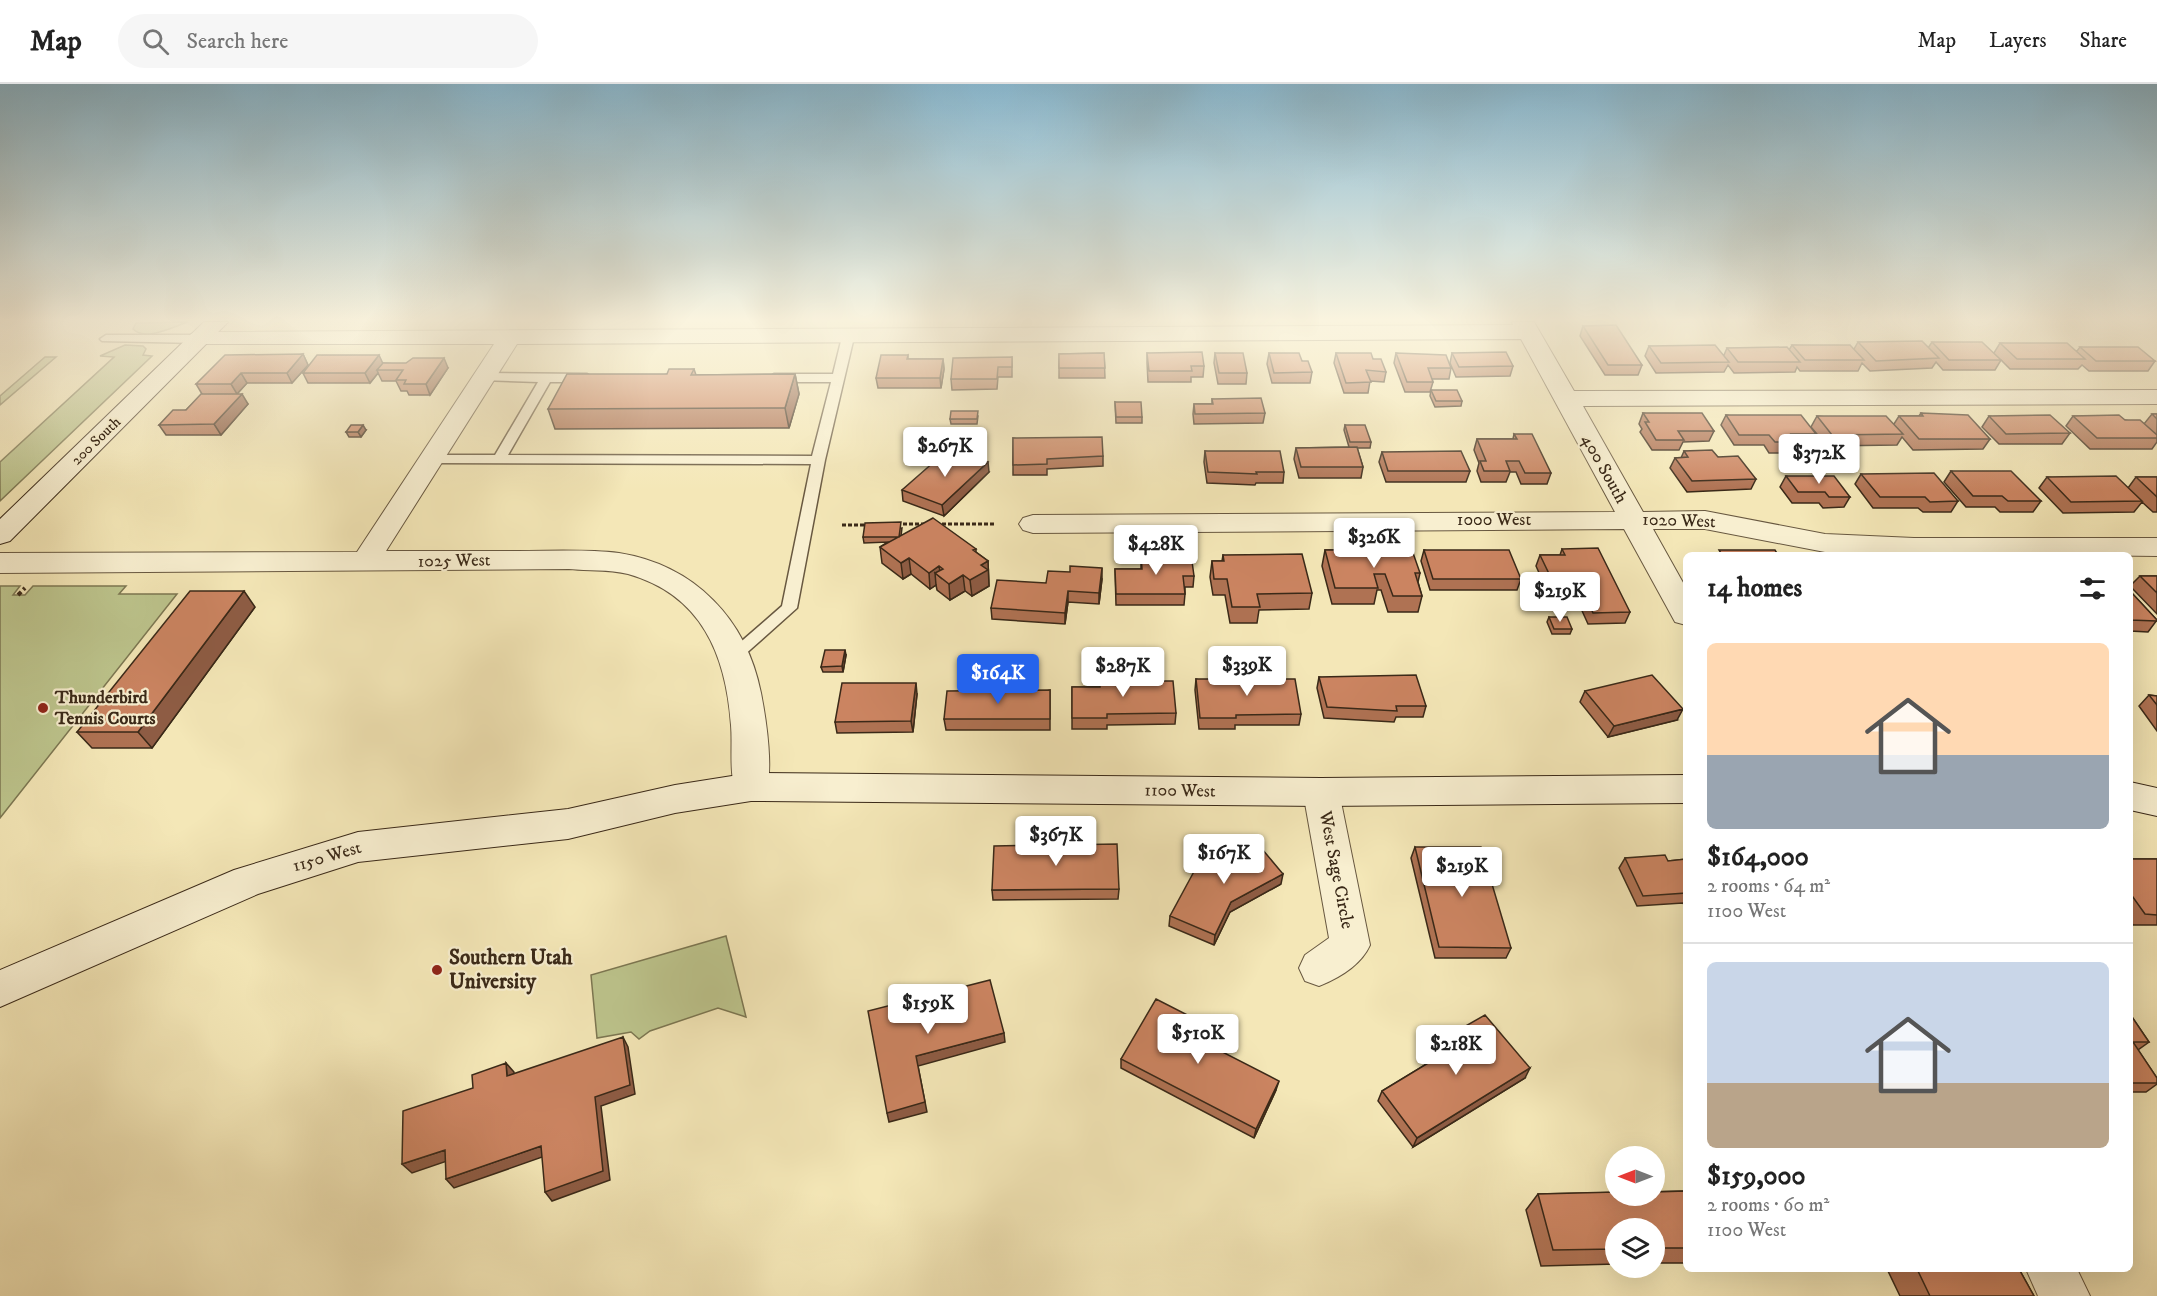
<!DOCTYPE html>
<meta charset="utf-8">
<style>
:root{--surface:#fff;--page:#f6f6f6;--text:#222;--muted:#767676;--line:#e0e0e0;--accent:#2563eb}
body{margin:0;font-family:"IM FELL DW Pica",serif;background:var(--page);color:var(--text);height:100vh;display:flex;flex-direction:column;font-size:22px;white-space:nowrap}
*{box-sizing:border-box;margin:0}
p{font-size:20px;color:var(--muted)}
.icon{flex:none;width:33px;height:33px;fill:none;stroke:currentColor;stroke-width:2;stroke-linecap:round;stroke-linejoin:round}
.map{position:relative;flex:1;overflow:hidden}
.panel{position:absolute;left:1683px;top:468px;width:450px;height:720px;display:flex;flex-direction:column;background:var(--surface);border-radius:9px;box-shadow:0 6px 24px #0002}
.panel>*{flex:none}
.needle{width:39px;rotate:270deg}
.fabs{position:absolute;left:1605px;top:1062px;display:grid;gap:12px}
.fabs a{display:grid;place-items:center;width:60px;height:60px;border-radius:50%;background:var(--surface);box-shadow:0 6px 24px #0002;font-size:30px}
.price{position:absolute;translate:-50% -51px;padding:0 14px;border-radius:6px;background:#fff;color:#222;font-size:20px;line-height:39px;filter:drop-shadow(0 2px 3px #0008)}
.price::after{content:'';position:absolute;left:50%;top:36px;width:18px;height:14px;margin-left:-9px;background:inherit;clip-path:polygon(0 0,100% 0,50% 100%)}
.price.selected{background:var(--accent);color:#fff}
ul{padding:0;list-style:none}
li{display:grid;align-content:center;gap:12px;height:318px;padding:0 24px}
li+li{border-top:2px solid var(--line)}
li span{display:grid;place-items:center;height:186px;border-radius:9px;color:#555}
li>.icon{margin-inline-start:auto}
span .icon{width:108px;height:108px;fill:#fffc;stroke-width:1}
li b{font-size:26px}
h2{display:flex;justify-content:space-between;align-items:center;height:72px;padding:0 24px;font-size:26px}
header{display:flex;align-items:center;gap:36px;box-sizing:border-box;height:84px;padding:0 30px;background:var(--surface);border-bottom:2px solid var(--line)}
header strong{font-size:28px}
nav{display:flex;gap:33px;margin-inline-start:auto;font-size:21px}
.search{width:420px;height:54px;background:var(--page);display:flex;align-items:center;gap:15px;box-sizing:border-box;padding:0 21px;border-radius:33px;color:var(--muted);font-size:22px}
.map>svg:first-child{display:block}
</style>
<header>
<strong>Map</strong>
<div class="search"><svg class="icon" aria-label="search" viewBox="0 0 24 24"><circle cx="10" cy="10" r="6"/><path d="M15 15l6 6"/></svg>Search here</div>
<nav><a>Map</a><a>Layers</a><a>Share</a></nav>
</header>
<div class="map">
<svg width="2157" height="1212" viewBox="0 0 2157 1212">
<rect width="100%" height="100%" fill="#f4e7b7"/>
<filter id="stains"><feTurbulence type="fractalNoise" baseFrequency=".00333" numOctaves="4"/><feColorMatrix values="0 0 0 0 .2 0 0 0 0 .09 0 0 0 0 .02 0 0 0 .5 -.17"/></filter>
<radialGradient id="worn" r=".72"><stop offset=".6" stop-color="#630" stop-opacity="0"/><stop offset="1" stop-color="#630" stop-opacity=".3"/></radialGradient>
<!-- green -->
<path fill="#bdc58d" stroke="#7c7752" stroke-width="1.5" d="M188 238C174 242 146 258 133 245L136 239Z
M125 261 143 262 146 265 143 271 152 272 0 417V378L114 273 100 272Z
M45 273H56L0 321V312Z
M0 502H20L13 511H25L33 502H126L119 510H177L0 734Z
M726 852 746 933 718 924 650 947 639 955 631 948 597 954 591 891Z"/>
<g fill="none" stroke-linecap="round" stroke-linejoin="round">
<defs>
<path id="lane" d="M848 249 854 253 825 376 797 524 742 573H730L728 569 782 522 811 380 432 379 425 375 432 371H495L538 298 481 296 479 293 485 289 587 290 593 294 587 298H550L508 371 812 372 831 298H774L768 294 774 290H833L842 253Z
M106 251H199L205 255 199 259 102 257 100 255Z"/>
<path id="street" d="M1512 238H1534L1574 307 2157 306V320L1583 322 1643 428 1705 427 1825 450 1914 454H2157V472L1825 468 1705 445H1653L1686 504V541L1675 538 1624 445 1033 449 1023 446 1019 440 1023 434 1033 431 1615 428 1521 255 517 260 386 467C430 467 474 467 518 467 552 467 586 465 619 469 695 481 747 536 761 609 766 634 775 692 764 713L751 717 738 713C728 692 733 664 731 641 726 571 702 511 628 490 609 485 588 487 569 485L0 489V469L357 468 494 260H191L187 255 191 250 199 248 1513 241Z
M1321 694 1334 698 1339 708 1370 861C1361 881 1339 894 1319 902L1305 897 1299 884 1305 871 1329 854 1303 708 1308 698Z
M2026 1185H2077L2090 1212H2038Z"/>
<path id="secondary" d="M204 238H228L10 457 0 460V435Z
M751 689 1321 694 1686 691V719L1321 722 751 717 675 729 568 755 358 778 258 810 0 923V886L234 786 358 748 568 725 675 701Z
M2130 698 2157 704V732L2130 726Z"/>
</defs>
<!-- lane casing -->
<use href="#lane" stroke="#685840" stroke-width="3"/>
<!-- street casing -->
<use href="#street" stroke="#685840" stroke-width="2"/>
<!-- secondary casing -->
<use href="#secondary" stroke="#3a2918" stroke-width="2"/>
<!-- path-far1 -->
<path stroke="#3a2918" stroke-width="3" stroke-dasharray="4 2" stroke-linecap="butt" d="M897 440H926
M936 440H996
M842 441H869"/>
<!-- path -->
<path stroke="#3a2918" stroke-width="4" stroke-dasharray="4.5 3" stroke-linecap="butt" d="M18 511 25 504"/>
<!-- lane -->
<use href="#lane" fill="#f8efd0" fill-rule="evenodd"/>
<!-- street -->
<use href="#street" fill="#f8efd0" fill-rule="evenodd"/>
<!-- secondary -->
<use href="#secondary" fill="#f8efd0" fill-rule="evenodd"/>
</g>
<!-- wall -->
<path fill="#af7253" stroke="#3a2918" stroke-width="1.5" d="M1583 242 1642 281 1638 291H1605L1580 252Z
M1858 258 1928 264 1932 258 1994 269 2000 259 2077 267 2080 263 2155 277 2148 287H2089L2082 281 2078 285H2010L2001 276 1995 286H1943L1936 278 1932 284 1870 287 1862 279 1858 287H1800L1797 283 1795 288 1734 289 1728 281 1724 288 1656 289 1645 272 1649 262 1724 271 1727 264 1789 266 1792 261 1854 265Z
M1104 269 1105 294H1059V270Z
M1147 269 1204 282 1203 293H1191V298H1148L1147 279Z
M1215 269 1247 289 1246 300H1218L1214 279Z
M1269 269 1302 277 1312 288 1310 299H1272L1267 280Z
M1336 269 1373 275 1386 288 1384 298 1370 297 1368 309H1344L1334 279Z
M1396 269 1451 284 1449 295H1432L1433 298 1430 308H1405L1394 279Z
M1452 269 1513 282 1510 292 1456 293 1450 279Z
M303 270 308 281 292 299H247L237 310 248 320 221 351H166L159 341 186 326 202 310 196 300Z
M908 271V275H943L944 285 941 304H878L876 294Z
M1012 273V293H998L997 305 952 306 951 295Z
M383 279 448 284 430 311H409L407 307H401L396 297H382L378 289 370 299H308L303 289Z
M694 285 696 291 795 290 799 310 789 344 555 345 548 325 667 290Z
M1431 306 1462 317 1461 322 1435 323 1430 312Z
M1212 315 1265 329 1263 339 1194 340 1193 330 1194 320H1212Z
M1115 318 1142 333V339H1116Z
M1643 329 1714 347 1709 357 1683 358 1679 366H1652L1640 348 1642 345 1639 340Z
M1921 329 1990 355 1983 365 1913 366 1902 353 1897 361 1827 362 1811 343 1817 332 1894 340 1899 332H1919Z
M2152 330H2157V358L2152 365H2090L2066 342 2073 332 2125 336 2144 340Z
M1726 331 1816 350 1810 360H1796L1792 369H1769L1764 361H1734L1721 341Z
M978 332 977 340H951L950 335Z
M1989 332 2070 349 2062 360H1999L1982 343Z
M1345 341 1371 358 1370 364H1357L1363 383 1361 394H1299L1294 375 1296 364 1349 363 1344 346Z
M366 346 361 353H349L346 348Z
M1514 350 1551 389 1547 400H1521L1516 388H1510L1506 398H1481L1477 387 1479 379 1474 366 1477 355H1513Z
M1013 354 1103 372V382L1047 385V391H1013Z
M1205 367 1284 388 1283 399H1256L1255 401 1207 399 1204 378Z
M1684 367 1718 373 1756 395 1751 405 1687 408 1670 384 1675 374H1681Z
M1382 368 1470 387 1466 398H1386L1379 378Z
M942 379 989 388 944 432 903 417 902 406Z
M1951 387 2041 417 2033 428H2000L1995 423H1966L1944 398Z
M1861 390 1958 417 1951 428H1923L1918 424H1873L1855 400Z
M1786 392 1850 413 1844 423 1823 424 1819 419H1792L1780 403Z
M2047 393 2128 404 2136 393H2157V428H2153L2142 418 2134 428 2063 429 2039 404Z
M902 444 901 452 976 465V468L988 477 989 502 972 512 965 507 950 516 937 506 936 501 930 505 911 490 903 495 882 479 880 463 888 458 864 459 863 453Z
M1347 460 1379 467 1420 489 1418 498 1422 512 1418 528H1388L1381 506H1377L1374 520H1332L1322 482 1325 466H1345Z
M1562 465 1630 528 1625 539 1588 540 1574 509H1548L1536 482 1540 471H1560Z
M1424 466 1521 495 1517 506H1430L1421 477Z
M1141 471 1194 492 1193 503H1185V510L1184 521H1116L1115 485H1141Z
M1223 471 1312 509 1309 525 1259 526 1257 539H1230L1225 511H1213L1210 493 1212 477H1222Z
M2140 492H2157V530L2130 502Z
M1102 495 1099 520 1068 518 1065 540 992 535 991 524 1046 499Z
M2130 507 2157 536 2148 548 2130 547Z
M255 523 152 664H92L77 648Z
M1549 533 1572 545 1570 550H1552L1547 538Z
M846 571 843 588H823L821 583Z
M1319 593 1426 622 1423 633H1396L1394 638 1324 634 1317 604Z
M1196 595 1301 630 1299 641H1235V645H1199L1195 606Z
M1144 597 1176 629 1175 640 1107 641V645H1072V603H1100Z
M1050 606V646H946L944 635Z
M1585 607 1677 636 1608 653 1580 618Z
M917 610 913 648 837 649 835 638Z
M2149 611 2157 612V647L2139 622Z
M1415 763 1511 864 1506 874H1435L1411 774Z
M1625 774 1668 777 1686 775V825L1683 819 1637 822 1619 784Z
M2130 775H2157V841H2133L2130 837Z
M1281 800 1230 828 1214 861 1169 842 1170 832Z
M1119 805 1118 815 993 816 992 806Z
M2130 930 2149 958 2138 966 2157 994V1000L2146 1008H2130Z
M1203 950 1200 957 1276 1006 1254 1054 1121 984V975Z
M1434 960 1525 994 1413 1063 1378 1017 1382 1007 1435 975 1430 970Z
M1686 1107V1179H1654V1144H1616V1180L1541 1182 1526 1126 1538 1110Z
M1887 1185H2019L2034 1212H1900Z"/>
<!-- shaded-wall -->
<path fill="#8e5c44" stroke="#3a2918" stroke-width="1.5" d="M303 270 308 281 292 299 287 289Z
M379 271 384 282 377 286 378 289 370 299 365 289Z
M444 274 448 284 430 311 426 300Z
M943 275 944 285 941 304 940 294Z
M241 289 247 299 237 310 231 300Z
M795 290 799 310 789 344 785 324Z
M242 310 248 320 221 351 214 340Z
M363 341 366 346 361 353 358 348Z
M988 378 989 388 944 432 942 421Z
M909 474 911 490 903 495 901 479Z
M988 477 989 502 972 512 970 496 981 481Z
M939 482 941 494 935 489 936 501 930 505 929 489Z
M1102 484V495L1099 520V509Z
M963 491 965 507 950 516 949 500Z
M244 507 255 523 152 664 138 648Z
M1068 507V518L1065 540V529Z
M845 566 846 571 843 588 842 582Z
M916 599 917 610 913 648 911 637Z
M1683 625 1677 636 1608 653 1614 642Z
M1283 790 1281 800 1230 828 1214 861 1215 851 1231 818Z
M1205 940 1203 950 1196 965 1197 955Z
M1004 949 1005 958 918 982 927 1028 889 1038 887 1029 916 972Z
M623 953 628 963 635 1010 601 1022 610 1096 552 1117 545 1108Z
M506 979 514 988 515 1001 507 992Z
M1530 984 1525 994 1413 1063 1417 1054Z
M1279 997 1276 1006 1254 1054 1256 1045Z
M541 1062 548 1071 454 1104 446 1095Z
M445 1066 453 1075 412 1089 402 1080Z"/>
<!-- building -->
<path fill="#cb8461" stroke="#3a2918" stroke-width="1.5" d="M1616 241 1642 281H1608L1583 242Z
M1922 257 1939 274 1876 277 1858 258Z
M1932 258H1982L2001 276H1949Z
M2000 259H2067L2085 275H2017Z
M1715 261 1729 278 1661 279 1649 262Z
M1792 261H1850L1864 276H1805Z
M1787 263 1800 278H1738L1727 264Z
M2080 263H2138L2155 277H2096Z
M1202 268 1204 282H1191L1192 287H1149L1147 269Z
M1506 268 1513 282 1459 283 1452 269Z
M1104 269 1105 284H1059V270Z
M1215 269H1243L1247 289H1219Z
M1269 269H1299L1302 277H1308L1312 288 1274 289Z
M1336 269H1371L1373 275H1381L1386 288 1366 286 1371 298 1346 299Z
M1396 269 1446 271 1451 284H1428L1433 298H1407Z
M303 270 287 289H241L231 300H196L225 271Z
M317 271H379L365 289H303Z
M881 271H908L907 275H943L940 294H876Z
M1012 273V283H998L997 295H951L953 274Z
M413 274H444L426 300H404L406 296H396L403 286H377L383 279H406Z
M669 285H694L691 291 795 290 785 324 548 325 567 290H667Z
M1431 306H1457L1462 317H1436Z
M201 310H242L214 340 159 341 173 326H186Z
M1261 314 1265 329 1195 330 1194 320H1213L1212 315Z
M1115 318H1141L1142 333H1116Z
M951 327H978L977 335H950Z
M1643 329H1702L1714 347H1678L1684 356H1656L1645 338H1649Z
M1921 329 1968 331 1990 355H1919L1899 332H1923Z
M2152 330H2157V335Z
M1726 331H1801L1816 350H1791L1797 358H1775L1769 351H1739Z
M2050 331 2070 349 2006 350 1989 332Z
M2119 331 2125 336H2140L2157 351V354H2097L2073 332Z
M1817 332H1886L1903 350 1832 351Z
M351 341H363L358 348H346Z
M1345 341H1365L1371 358H1350Z
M1514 350H1532L1551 389H1525L1519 377H1506L1510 387H1484L1480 377H1486L1477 355H1517Z
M1102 353 1103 372 1047 375V380L1013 381V354Z
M1357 363 1363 383H1301L1296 364Z
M1712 366 1718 373 1738 372 1756 395 1692 397 1675 374 1688 373 1684 367Z
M956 367 988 378 942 421 902 406 935 377 942 379Z
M1205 367H1280L1284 388H1256L1257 390 1208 388Z
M1461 367 1470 387H1388L1382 368Z
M1951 387H2011L2041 417H2008L2002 412H1973Z
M1934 389 1958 417 1930 418 1925 413H1880L1861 390Z
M1786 392H1834L1850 413H1829L1825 408H1798Z
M2116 392 2142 417 2071 418 2047 393Z
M2136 393H2157V413Z
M933 434 976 465 973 466 988 477 981 481 988 486 970 496 963 491 949 500 935 489 943 485 939 482 929 489 909 474 901 479 880 463Z
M901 438 899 453H863L865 439Z
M1377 459 1379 467 1412 466 1420 489H1415L1422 512H1393L1385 490H1374L1378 504H1335L1325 466H1348L1347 460Z
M1598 464 1630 528 1593 529 1579 498H1553L1540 471H1565L1562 465Z
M1424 466H1509L1521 495H1433Z
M1719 466H1775L1778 471H1722Z
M1191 470 1194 492H1183L1185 510H1116L1115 485H1142L1141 471Z
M1302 470 1312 509 1257 510 1260 523H1232L1227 495H1214L1212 477H1224L1223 471Z
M1070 482 1102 484 1099 509 1068 507 1065 529 991 524 997 496 1046 499 1048 487 1070 488Z
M2140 492H2157V509Z
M190 507H244L138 648H77Z
M2130 507 2157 536V537L2130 536Z
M1549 533H1567L1572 545H1554Z
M825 566H845L842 582 821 583Z
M1416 591 1426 622H1396L1397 627 1327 623 1319 593Z
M1652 591 1683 625 1614 642 1585 607Z
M1100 593H1144V597H1173L1176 629 1107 630V634H1072V603H1100Z
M1196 595H1295L1301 630 1236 631V634H1200Z
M842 599H916L911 637 835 638Z
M1050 606V635H944L947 607Z
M2149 611 2157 612V621Z
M1252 753 1283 790 1231 818 1215 851 1170 832 1197 782Z
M1117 760 1119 805 992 806 994 762Z
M1415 763H1481L1511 864 1439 863Z
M1665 771 1668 777 1686 775V809L1643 812 1625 774Z
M2130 775H2157V831L2145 830 2130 809Z
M990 896 1004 949 916 972 925 1018 887 1029 868 927Z
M1156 915 1205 940 1197 955 1279 997 1256 1045 1121 975Z
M2130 930 2149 958H2133L2157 994V999H2130Z
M1485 931 1530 984 1417 1054 1382 1007 1443 970 1434 960Z
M623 953 630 1001 595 1013 603 1087 545 1108 541 1062 446 1095 445 1066 402 1080 403 1027 473 1004 472 991 506 979 507 992Z
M1686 1107V1164H1654V1144H1616V1165L1553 1166 1538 1110 1616 1108V1112H1654V1108Z
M1917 1185H2019L2034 1212H1930Z"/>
<!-- sky -->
<linearGradient id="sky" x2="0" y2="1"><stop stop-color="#89b9d1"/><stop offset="0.58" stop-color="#faf4df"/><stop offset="1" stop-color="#faf4df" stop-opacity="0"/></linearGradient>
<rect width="2157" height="407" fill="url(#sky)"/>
<!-- markers -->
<g fill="#8f2418" stroke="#f8efd0" stroke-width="2">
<circle cx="43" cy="624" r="6"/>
<circle cx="437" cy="886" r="6"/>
</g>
<g text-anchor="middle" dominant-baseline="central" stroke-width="4.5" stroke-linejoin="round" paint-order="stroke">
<!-- far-street labels -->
<g font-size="15" fill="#3a2918" stroke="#f8efd0">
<text transform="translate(96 357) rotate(-44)">200 South</text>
</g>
<!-- street labels -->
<g font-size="18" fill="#3a2918" stroke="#f8efd0">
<text transform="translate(1604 385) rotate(61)">400 South</text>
<text x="1494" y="436">1000 West</text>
<text transform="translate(1679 437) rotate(2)">1020 West</text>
<text transform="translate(454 477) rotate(-1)">1025 West</text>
<text transform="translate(1180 707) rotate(1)">1100 West</text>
<text transform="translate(327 773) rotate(-16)">1150 West</text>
<text transform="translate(1336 786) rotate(79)">West Sage Circle</text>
</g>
<!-- poi labels -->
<g font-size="18" font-weight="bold" fill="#3a2918" stroke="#f8efd0" text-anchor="start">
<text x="55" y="614">Thunderbird<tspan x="55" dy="21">Tennis Courts</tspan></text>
</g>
<!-- near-poi labels -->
<g font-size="21" font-weight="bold" fill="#3a2918" stroke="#f8efd0" text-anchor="start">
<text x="449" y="874">Southern Utah<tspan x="449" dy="24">University</tspan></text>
</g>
</g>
<rect width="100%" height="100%" filter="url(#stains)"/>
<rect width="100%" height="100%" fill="url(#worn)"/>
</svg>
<div class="fabs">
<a><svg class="needle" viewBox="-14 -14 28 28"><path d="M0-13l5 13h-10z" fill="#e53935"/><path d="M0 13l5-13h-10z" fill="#767676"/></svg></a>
<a><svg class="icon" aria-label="layers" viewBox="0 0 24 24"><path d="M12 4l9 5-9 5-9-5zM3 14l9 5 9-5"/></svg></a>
</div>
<b class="price" style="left:945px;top:394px">$267K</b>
<b class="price" style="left:1819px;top:401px">$372K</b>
<b class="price" style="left:1374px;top:485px">$326K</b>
<b class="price" style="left:1156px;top:492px">$428K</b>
<b class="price" style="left:1560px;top:539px">$219K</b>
<b class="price" style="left:1247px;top:613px">$339K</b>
<b class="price" style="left:1123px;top:614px">$287K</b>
<b class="price selected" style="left:998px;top:621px">$164K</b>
<b class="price" style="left:1056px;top:783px">$367K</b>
<b class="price" style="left:1224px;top:801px">$167K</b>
<b class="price" style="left:1462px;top:814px">$219K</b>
<b class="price" style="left:928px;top:951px">$159K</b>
<b class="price" style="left:1198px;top:981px">$510K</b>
<b class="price" style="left:1456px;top:992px">$218K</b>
<section class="panel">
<h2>14 homes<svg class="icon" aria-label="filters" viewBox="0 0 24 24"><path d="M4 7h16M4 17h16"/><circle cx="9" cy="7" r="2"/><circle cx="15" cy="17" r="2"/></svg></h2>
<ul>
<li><span style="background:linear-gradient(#ffd9b3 60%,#9aa5b1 0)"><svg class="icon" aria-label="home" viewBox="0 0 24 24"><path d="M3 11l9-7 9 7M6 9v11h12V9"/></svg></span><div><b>$164,000</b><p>2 rooms · 64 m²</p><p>1100 West</p></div></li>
<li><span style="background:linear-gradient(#c9d6e8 65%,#b9a48a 0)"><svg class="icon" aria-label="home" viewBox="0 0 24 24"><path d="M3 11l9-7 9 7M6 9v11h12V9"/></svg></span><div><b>$159,000</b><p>2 rooms · 60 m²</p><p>1100 West</p></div></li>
</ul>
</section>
</div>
